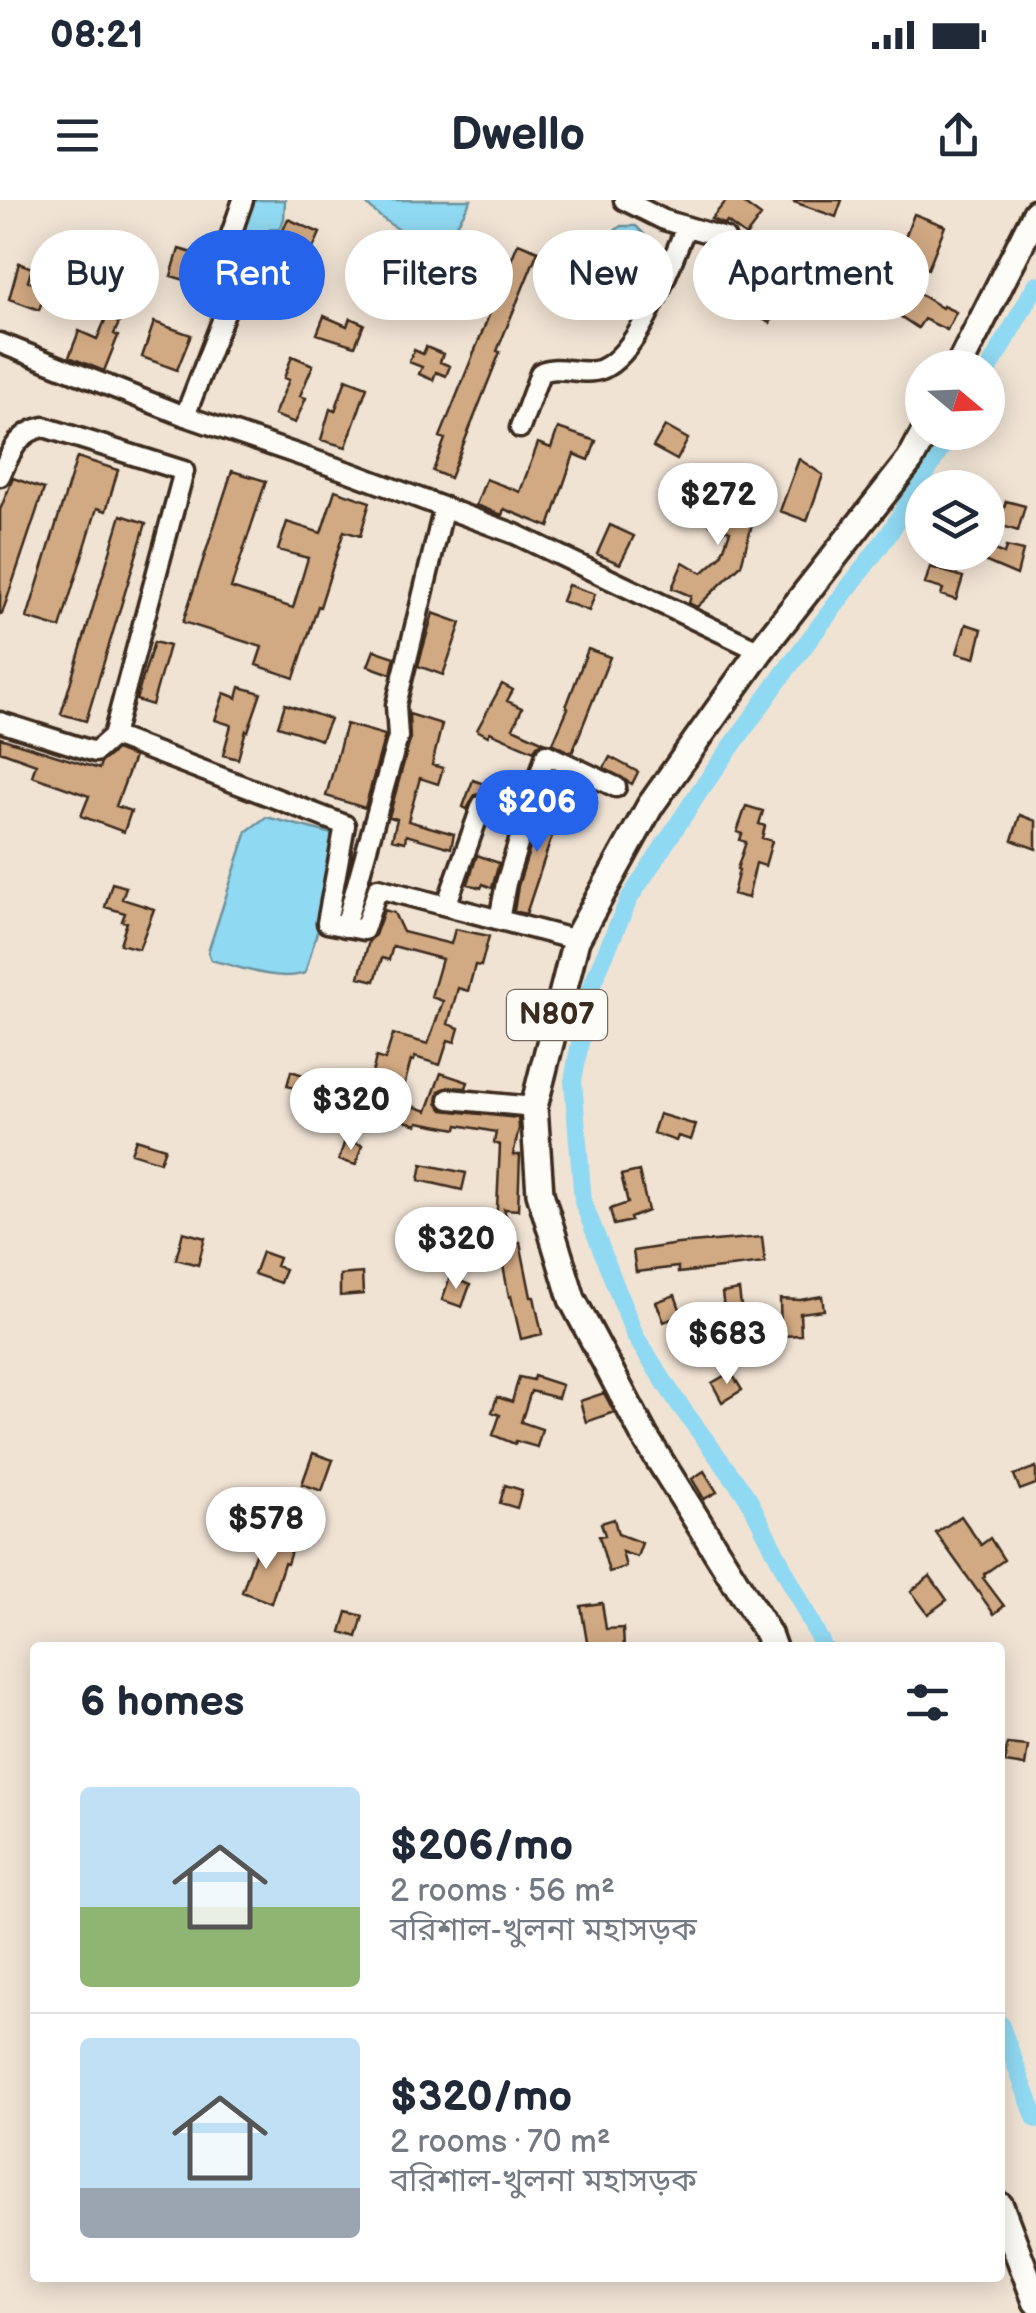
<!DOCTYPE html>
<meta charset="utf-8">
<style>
:root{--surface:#fff;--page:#f2f2f3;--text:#1f2937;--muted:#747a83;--line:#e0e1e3;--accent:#2563eb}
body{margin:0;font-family:"Balsamiq Sans","Noto Sans Bengali",sans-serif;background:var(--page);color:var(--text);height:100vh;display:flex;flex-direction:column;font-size:38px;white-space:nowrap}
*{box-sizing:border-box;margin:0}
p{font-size:32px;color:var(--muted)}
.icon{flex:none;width:55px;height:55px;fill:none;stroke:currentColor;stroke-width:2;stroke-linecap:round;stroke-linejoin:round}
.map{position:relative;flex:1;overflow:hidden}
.panel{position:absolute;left:30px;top:1442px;width:975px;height:640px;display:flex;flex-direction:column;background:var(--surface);border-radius:10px;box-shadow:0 5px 25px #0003}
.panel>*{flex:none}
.banner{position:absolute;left:30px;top:30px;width:978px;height:90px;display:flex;gap:20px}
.needle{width:65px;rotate:109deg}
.fabs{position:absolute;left:905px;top:150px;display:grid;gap:20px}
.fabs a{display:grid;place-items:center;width:100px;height:100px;border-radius:50%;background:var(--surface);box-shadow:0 5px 25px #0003;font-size:50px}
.price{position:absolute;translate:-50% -85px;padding:0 22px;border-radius:35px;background:#fff;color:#222;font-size:32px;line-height:65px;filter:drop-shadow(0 2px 5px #0008)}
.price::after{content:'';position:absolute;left:50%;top:60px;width:30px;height:22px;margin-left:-15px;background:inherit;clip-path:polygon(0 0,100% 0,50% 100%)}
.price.current{background:var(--accent);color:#fff}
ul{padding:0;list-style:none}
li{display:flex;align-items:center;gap:30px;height:250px;padding:0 50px}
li+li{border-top:2px solid var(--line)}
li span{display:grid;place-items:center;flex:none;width:280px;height:200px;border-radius:10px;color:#555}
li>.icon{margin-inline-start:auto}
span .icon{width:120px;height:120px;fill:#fffc;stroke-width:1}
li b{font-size:42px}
h2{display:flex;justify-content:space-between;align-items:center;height:120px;padding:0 50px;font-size:42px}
.chip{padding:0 35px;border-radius:45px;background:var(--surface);box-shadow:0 5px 25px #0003;font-size:35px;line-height:90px}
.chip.current{background:var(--accent);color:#fff}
.status{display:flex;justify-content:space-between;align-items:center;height:70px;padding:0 50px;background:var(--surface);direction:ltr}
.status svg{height:28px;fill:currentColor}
header{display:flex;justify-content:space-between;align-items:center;height:130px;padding:0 50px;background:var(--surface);font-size:45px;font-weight:600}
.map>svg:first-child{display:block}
</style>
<div class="status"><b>08:21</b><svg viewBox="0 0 49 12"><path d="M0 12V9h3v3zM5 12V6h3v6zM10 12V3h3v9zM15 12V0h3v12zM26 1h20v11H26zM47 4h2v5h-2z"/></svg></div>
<header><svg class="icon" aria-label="menu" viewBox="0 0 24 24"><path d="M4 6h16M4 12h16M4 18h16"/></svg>Dwello<svg class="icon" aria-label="share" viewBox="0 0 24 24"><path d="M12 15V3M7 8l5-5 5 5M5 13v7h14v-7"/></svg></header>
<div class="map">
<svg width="1036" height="2113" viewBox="0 0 1036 2113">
<rect width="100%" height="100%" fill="#f0e3d4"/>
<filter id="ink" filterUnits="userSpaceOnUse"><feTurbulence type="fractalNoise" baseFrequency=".01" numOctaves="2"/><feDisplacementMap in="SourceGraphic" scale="20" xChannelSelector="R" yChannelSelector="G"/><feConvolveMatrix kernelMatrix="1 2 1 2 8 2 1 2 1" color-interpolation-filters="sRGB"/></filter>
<g filter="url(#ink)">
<!-- water -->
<path fill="#90d9f2" stroke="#6e939d" stroke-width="2.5" d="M250 0H285L284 19 280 29H270L267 37 270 49 256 62H240C231 42 244 19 250 0Z
M363 0H471L458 23 444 40C415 45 381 21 363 0Z
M621 26H636L648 38 630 78 621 86 613 85 601 73C600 49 601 40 621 26Z
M266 617 329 633 336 639 338 660 305 773C278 782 244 768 218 762L211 760 208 752 247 631Z"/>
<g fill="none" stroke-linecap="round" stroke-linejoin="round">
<!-- canal -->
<path stroke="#90d9f2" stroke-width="18" d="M988 171 1036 85
M824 1448 748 1298 676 1200 635 1136 583 1002 573 881 590 789 629 699 699 592 787 469 889 334 951 232
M1000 1824 1036 1919"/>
</g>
<!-- building -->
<path fill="#d1a983" stroke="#3b2a1e" stroke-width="2.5" d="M727 0H739L761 16 746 36 727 22 725 25 711 19Z
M795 0H842L836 17 794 2Z
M914 14 945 26 928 69 897 58Z
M288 19 320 33 293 93 262 78Z
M811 38 843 54 836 62 869 81 874 73 905 96 910 88 942 108 943 106 956 112 947 130 924 119 918 128 886 107 885 110 843 80 816 67 812 75 795 66Z
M518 43 538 51 497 151 500 152 450 278 433 271 445 239 440 237Z
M179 49 210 58 205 72 208 87 171 76Z
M81 51 118 65 105 99 68 85Z
M549 57 570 65 566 74 575 78 569 94 542 84Z
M19 63 32 68 28 81 47 87 39 110 9 99Z
M758 99 777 109 770 123 751 113Z
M324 116 347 126 350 118 364 124 355 146 317 134Z
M106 118 119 123 114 134 118 136 104 171 69 157 79 131 97 139Z
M154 122 191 135 177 170 142 157Z
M426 147 443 154 440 162 450 166 446 176 436 172 433 180 419 174 422 167 409 162 414 150 423 154Z
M292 156 313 165 300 196 306 198 295 223 274 215 289 180 284 178Z
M346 179 367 187 346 247 321 240 330 209 335 211Z
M665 226 688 239 677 260 653 247Z
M558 228 596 241 589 260 574 254 549 327 504 309 502 315 476 305 486 279 520 292 538 243 551 248Z
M77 257 118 270 106 311 97 308 60 428 27 418Z
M799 259 823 275 807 321 780 311Z
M232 271 266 281 231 388 293 408 308 358 278 350 287 322 321 333 335 290 370 302 360 336 344 331 320 407 318 406 294 478 256 465 262 447 183 422Z
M721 275 739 282 730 309 746 315 744 321 752 324 741 365 697 407 689 403 691 396 672 388 683 362 702 373 721 356 730 331 710 324 720 296 714 294Z
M13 278 44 289 2 414H0V310Z
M1006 301 1025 306 1018 331 999 325Z
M121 315 146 323 86 521 61 514Z
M610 325 634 336 620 364 597 354Z
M988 347 1004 354 1006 347 1023 351 1017 375 963 352H988Z
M930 367 963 377 956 400 941 395 943 389 925 384Z
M568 385 595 394 589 411 562 401Z
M433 413 461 423 443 475 418 466Z
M966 424 982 429 975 458 957 453Z
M154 442 169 446 152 505 136 500Z
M588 449 610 457 572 553 553 543 568 508 566 507Z
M374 450 395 457 391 474 368 466Z
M502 484 513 490 507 501 522 508 513 528 544 542 537 545 534 551 490 532 488 536 477 530Z
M240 487 261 493 248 531 246 530 238 559 223 555 231 525 215 520 224 493 237 498Z
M285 504 330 519 321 540 278 526Z
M409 514 442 524 432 565 443 568 438 584 420 578 408 621 454 634 451 648 406 635 405 642 392 639 397 619 389 617 410 540Z
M346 524 385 535 365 608 326 596Z
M0 538 99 569 101 562 116 550 134 557 116 606 131 611 124 632 81 616 89 596 32 576 36 564 0 551Z
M610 557 638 572 632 584 604 568Z
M473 580 492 587 494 584 507 589 503 599 507 601 499 623 490 620 494 604 487 594 475 595 467 609 463 607Z
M545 600 562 606 526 714 514 711 518 686Z
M746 606 763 611 759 624 765 626 762 638 772 641 765 666 756 663 748 698 733 694 739 670 737 669 746 642 740 640 742 634 737 632Z
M1020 615 1036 621V649L1012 640Z
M477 655 499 663 492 688 483 684 481 688 468 684Z
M112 683 126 687 122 699 154 709 139 749 120 744 127 722 122 721 125 713 105 707Z
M384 710 394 713 403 732 451 744 455 729 489 736 481 766 475 765 468 791 458 788 448 824 459 828 455 842 448 840 440 865 415 857 414 861 411 860 400 902 427 911 441 873 468 882 466 888 449 887 439 891 437 903 443 910 518 918 519 928 513 955H520L518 1010 504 1009 514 1043 520 1042 531 1097H534L542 1134 521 1139 511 1096 509 1097 496 1029 500 945 494 943 496 932 458 925 457 929 418 922 417 925 381 913 389 888 370 883 376 857 385 860 393 834 428 844 443 801 431 797 442 759 393 746 389 760 382 758 375 781 359 777 369 741 375 735Z
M291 871 309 877 311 871 330 877 317 918 298 912 305 891 287 886Z
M659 914 696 925 691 940 678 936 676 941 653 933Z
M136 939 165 948 160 962 131 953Z
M345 940 362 945 356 965 339 960Z
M422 964 466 973 462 990 419 980Z
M639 971 648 1011 630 1018 631 1021 614 1025 610 1009 628 1003 621 975Z
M183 1032 205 1038 198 1065 176 1059Z
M762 1037 765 1063 678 1073V1067L636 1072 633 1051 678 1044Z
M262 1052 279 1058 276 1066 285 1069 280 1083 254 1074Z
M362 1073 363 1094 340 1096V1075Z
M450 1077 470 1085 462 1107 442 1100Z
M739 1090 746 1145 729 1148 722 1093Z
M675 1095 682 1115 664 1122 656 1102Z
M822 1096 824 1110 800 1113 801 1135 781 1136 780 1099 800 1100Z
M731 1172 742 1190 722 1202 712 1183Z
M534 1176 562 1185 558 1198 531 1191 521 1222 542 1229 537 1247 516 1241 515 1244 493 1235 500 1215 492 1212 497 1197 512 1202 519 1177 533 1180Z
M604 1193 614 1212 586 1222 580 1201Z
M313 1253 333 1260 322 1291 302 1284Z
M1036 1267V1284L1020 1290 1014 1275Z
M704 1271 717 1292 704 1299 692 1279Z
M505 1285 522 1290 517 1308 500 1303Z
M961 1316 981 1345 990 1338 1004 1360 984 1374 985 1377 983 1378 1004 1406 994 1414 936 1333Z
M614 1319 618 1334 642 1343 637 1357 622 1352 626 1367 609 1372 599 1336 605 1335 601 1323Z
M269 1343 291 1351 287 1364 284 1363 271 1403 242 1392 258 1345 267 1349Z
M930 1376 947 1400 928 1414 911 1391Z
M602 1403 606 1429 623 1428 624 1448H588L581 1406Z
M347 1412 363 1416 357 1437 341 1432Z
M1007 1544 1028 1546 1025 1566 1005 1563Z"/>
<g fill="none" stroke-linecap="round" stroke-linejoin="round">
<defs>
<path id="minor" d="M624 0 664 20 725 38
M0 143 185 216 349 272 515 334 760 451
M185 216 228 105 217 75 243 0
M520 228 540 173C558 163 582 177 602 169 641 152 670 64 686 27
M0 276C10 254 17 232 44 227L184 271 113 536 95 552 0 522
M113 536 345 625 327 723 364 730 378 688 576 740
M446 706 482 605
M499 720 506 683 546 554 616 587
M345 727 398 537 396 505 444 307
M449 899 534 907"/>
<path id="highway" d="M958 168 1036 13
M773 1448 768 1434 645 1237 572 1099 540 993 534 907 576 740 650 606 760 451 910 260 925 232
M1000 2006 1036 2101"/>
</defs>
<!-- minor casing -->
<use href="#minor" stroke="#3b2a1e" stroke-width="25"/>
<!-- highway casing -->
<use href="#highway" stroke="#3b2a1e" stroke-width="32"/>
<!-- minor -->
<use href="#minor" stroke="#fdfcf7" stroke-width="18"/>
<!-- highway -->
<use href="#highway" stroke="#fdfcf7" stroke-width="25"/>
</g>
</g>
<g text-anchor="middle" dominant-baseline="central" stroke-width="9" stroke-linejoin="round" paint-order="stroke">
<!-- shield labels -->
<rect fill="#fdfcf7" stroke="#75695f" stroke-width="2.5" x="507" y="790" width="100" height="50" rx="8"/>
<g font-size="30" font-weight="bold" fill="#3b2a1e">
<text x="557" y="815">N807</text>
</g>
</g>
</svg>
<div class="fabs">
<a><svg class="needle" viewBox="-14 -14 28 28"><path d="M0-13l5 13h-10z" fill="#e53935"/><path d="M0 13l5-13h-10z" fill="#747a83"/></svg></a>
<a><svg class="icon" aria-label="layers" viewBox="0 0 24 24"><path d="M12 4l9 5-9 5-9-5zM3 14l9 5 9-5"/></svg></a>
</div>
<b class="price" style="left:718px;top:348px">$272</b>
<b class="price current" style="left:537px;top:655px">$206</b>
<b class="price" style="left:351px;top:953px">$320</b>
<b class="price" style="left:456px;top:1092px">$320</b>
<b class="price" style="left:727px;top:1187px">$683</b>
<b class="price" style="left:266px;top:1372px">$578</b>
<div class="banner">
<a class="chip">Buy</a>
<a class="chip current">Rent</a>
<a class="chip">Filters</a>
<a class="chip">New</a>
<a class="chip">Apartment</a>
</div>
<section class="panel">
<h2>6 homes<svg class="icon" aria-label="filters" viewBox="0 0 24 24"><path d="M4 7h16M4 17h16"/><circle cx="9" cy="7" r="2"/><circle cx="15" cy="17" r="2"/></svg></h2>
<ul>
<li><span style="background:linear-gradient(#bfe0f5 60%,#8fb573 0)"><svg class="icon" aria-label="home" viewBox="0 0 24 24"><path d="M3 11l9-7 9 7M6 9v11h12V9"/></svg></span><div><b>$206/mo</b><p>2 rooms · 56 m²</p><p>বরিশাল-খুলনা মহাসড়ক</p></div></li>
<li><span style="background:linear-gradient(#bfe0f5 75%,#9aa5b1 0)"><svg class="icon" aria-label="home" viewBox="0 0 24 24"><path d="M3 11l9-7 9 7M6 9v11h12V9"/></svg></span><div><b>$320/mo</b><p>2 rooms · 70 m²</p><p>বরিশাল-খুলনা মহাসড়ক</p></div></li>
</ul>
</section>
</div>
